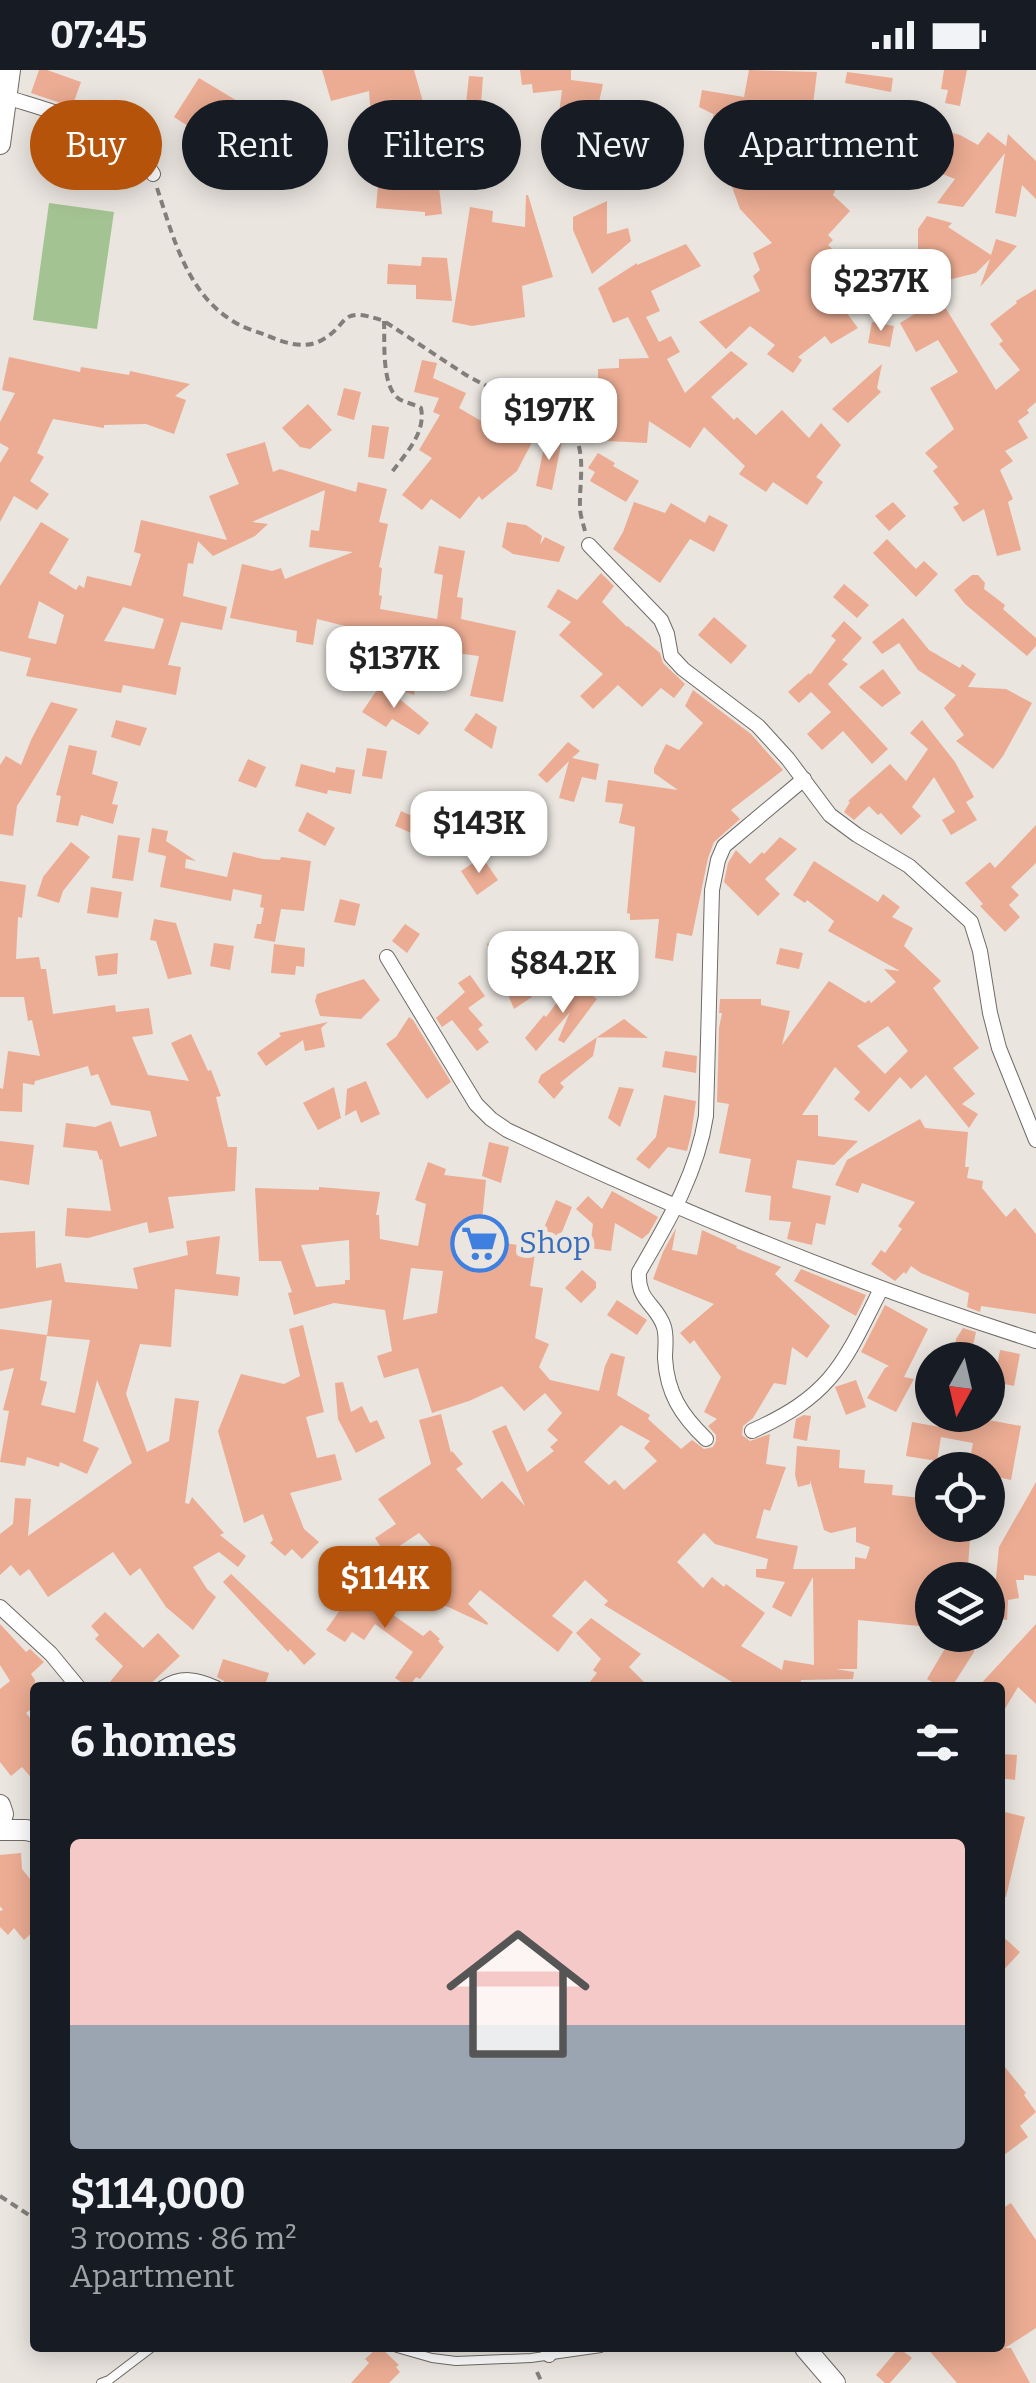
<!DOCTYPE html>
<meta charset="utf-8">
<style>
:root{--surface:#171b24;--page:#20242c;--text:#f1f3f6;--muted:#9ea1a6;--line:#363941;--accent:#b45309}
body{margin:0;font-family:Bitter,serif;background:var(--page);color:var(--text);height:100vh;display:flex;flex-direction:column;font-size:38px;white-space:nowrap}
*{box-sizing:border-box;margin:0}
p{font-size:32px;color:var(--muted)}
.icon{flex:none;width:55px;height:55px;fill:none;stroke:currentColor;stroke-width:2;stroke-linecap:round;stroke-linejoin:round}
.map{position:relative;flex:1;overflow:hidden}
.drawer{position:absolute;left:30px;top:1612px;width:975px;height:670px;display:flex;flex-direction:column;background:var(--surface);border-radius:10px;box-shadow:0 5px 25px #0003}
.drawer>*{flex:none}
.top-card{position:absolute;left:30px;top:30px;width:978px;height:90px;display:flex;gap:20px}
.needle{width:65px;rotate:188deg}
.fabs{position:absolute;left:915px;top:1272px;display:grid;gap:20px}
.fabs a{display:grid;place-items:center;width:90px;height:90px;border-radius:50%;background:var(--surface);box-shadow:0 5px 25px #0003;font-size:50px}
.price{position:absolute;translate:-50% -85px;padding:0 22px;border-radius:20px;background:#fff;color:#222;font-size:32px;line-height:65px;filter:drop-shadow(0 2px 5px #0008)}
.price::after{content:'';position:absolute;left:50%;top:60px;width:30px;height:22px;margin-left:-15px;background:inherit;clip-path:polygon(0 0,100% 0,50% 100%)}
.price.on{background:var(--accent);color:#fff}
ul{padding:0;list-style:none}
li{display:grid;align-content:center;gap:20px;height:530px;padding:0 40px}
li+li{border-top:2px solid var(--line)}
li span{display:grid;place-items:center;height:310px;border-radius:10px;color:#555}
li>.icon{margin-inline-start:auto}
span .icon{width:180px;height:180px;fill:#fffc;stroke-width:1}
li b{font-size:42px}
h2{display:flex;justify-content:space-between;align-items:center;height:120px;padding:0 40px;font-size:42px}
.pill{padding:0 35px;border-radius:45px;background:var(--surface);box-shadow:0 5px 25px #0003;font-size:35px;line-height:90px}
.pill.on{background:var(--accent);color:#fff}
.status{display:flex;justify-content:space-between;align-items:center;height:70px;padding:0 50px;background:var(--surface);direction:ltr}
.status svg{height:28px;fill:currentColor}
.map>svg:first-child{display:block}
</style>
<div class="status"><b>07:45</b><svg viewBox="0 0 49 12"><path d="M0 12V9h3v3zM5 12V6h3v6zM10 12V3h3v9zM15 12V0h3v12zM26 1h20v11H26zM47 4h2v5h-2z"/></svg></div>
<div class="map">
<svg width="1036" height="2313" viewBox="0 0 1036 2313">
<rect width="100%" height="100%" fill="#eae5df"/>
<!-- green -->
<path fill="#a4c392" d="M49 133 114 142 97 259 33 250Z"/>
<!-- building -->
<path fill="#ebac93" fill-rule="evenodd" d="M39 0H47L81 12 72 37 31 23Z
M322 0H414L423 32 404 38 401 62 429 63V67H441L438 107 442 144 425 146V142L376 138 380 93 378 78H354V57L372 58 369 21 331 31Z
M520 0H571V10L603 14 589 77 571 74 570 53 558 51 562 20 533 23 532 14 522 15Z
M749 0 817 2 810 59 826 60 823 93 759 85 771 120 822 104 839 112 833 125 850 141 828 165 833 170 828 175 835 181 821 198 829 205 821 215 837 230 858 258 831 274 825 266 798 287 802 290 793 303 767 284 775 275 750 256 726 279 699 252 760 221 753 206 760 200 753 183 772 173 740 139 727 103H730L724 62 715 63 713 45H715L699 37 702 20 744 27Z
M944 0H967L960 36 945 33 948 20 941 19Z
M847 2 893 8 891 22 845 13Z
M469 6 483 7 479 60H468L464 52Z
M199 8 249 38 250 36 268 50 257 65 288 87 268 113 244 95 240 100 216 83 220 77 174 47Z
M901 48 960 65 978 75 988 62 1006 76 1008 64 1036 91V129L1022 115 1016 147 995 143 1005 83 963 137 937 133 955 109 920 95 914 120 897 117 900 99 862 94 864 77 897 81Z
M673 51 676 74 646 78V75H641V56Z
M526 125H528L553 207 522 216 525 247 472 256 452 252 470 137 493 141 492 152 525 157Z
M607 131V164L628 158 631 171 592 204 573 160V147Z
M927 146 952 153 948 157 991 185 996 169 1017 176 980 217 990 189 976 203 948 210 943 204 926 216 897 223 890 194 918 188V159Z
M686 174 701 196 651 221 660 241 646 247 659 272 671 266 680 282 667 289 685 323 731 281 748 294 711 327 734 350 737 347 756 365 782 340 809 368 821 353 841 375 816 407 823 412 807 435 773 412 766 422 739 404 745 396 704 357 690 378 649 351 647 373 607 371 611 316H598V299L619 298V289L649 288 628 247 613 253 598 218 637 193V195Z
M422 187 447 188 452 231 416 229V215L387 214 388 194 421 196Z
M1036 219V332L1027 340 1029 343 1018 351 1028 368 1005 381 1013 391 1000 400 1013 429 1008 432 1021 480 997 486 984 439 963 452 953 437 959 434 933 401 938 397 925 383 954 359 930 318 958 302 938 270 916 282 900 253 940 229 996 320 1020 300 999 274 1003 271 990 254 1017 233 1016 231Z
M872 252 894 256 890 277 868 273Z
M9 287 80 302 81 297 129 305 130 301 190 314 175 326 186 330 174 364 146 354 104 355V358L53 349 37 383 44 387 30 411 49 424 37 440 14 426 0 452V393L9 378 0 373V352L15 323 2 320Z
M422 290 437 293 433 308 466 323 459 338 500 362 511 342 540 357 517 401 482 430 479 426 460 449 431 429 422 440 402 425 432 388 419 380 440 345 433 342 439 328 414 322Z
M882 294 877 318 881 322 848 353 832 339Z
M344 318 361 322 354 350 337 345Z
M308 334 332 360 310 379 300 377 282 358Z
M372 355 389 357 384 389 368 387Z
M546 367 562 370 552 420 536 416Z
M265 372 273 402 280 399 356 422 358 412 387 419 379 452 388 454 379 497 382 498 379 525 382 526 380 539 437 549 443 505 434 503 439 476 465 481 457 527 463 528 461 549 516 561 503 632 470 626 479 586 423 579 414 625 392 617 399 582 342 569 345 556 317 549 313 575 296 572 297 561 230 548 242 494 272 501 281 498 285 509 353 482 309 477 311 460 319 461 325 420 252 452 268 454 255 466 213 486 198 471 193 494 188 493 183 526 227 537 222 560 181 552 168 595 181 597 176 625 123 615 121 623 26 606 31 588 0 581V516L41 452 69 469 49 503 76 520 79 515 84 518 87 506 131 516 141 484 134 482 141 450 227 470 209 426 239 414 226 384ZM39 531 64 545 56 574 28 568ZM123 537 164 549 154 579 104 571Z
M598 383 615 393 613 396 639 411 626 432 590 411 595 402 588 398Z
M634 432 665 443 671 433 705 453 709 445 728 455 714 482 690 469 660 513 613 479 623 462Z
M893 432 906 446 889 461 875 446Z
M507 452 526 455 542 466 540 475 545 467 565 477 559 492 513 484 502 477Z
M887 469 916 499 924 491 938 504 916 527 873 483Z
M601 503 614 516 602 532 627 557 628 556 660 583 663 593 685 614 674 628 661 618 642 637 618 615 593 639 580 626 603 604 559 565 571 552 547 537 558 519 577 530Z
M972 505H978L985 513 984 519 1005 535 1003 539 1036 568V576L1027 586 965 534 954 520Z
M844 514 869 535 857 548 833 527Z
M714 547 747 576 731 594 698 565Z
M903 548 929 580 960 598 962 594 976 604 968 617 1006 619 1032 633 1003 686 993 699 956 671 964 665 944 638 956 625 918 600 899 573 882 584 872 572Z
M844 551 862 568 842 590 848 594 828 614 888 679 872 694 843 661 822 680 807 664 831 642 811 622 799 633 788 622 809 603 810 605 836 570 831 566Z
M883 599 901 623 882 637 859 617Z
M381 614 429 653 419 665 392 649 386 657 362 642Z
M693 620 751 664 783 700 731 740 740 749 714 772 708 788 692 866 677 863 673 891 655 888 659 849 630 850V844L627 843 635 757 619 753 623 734 605 732 608 710 678 720 654 703V698L666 674 679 680 703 653 685 636Z
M51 632 78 639 17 736 13 766 0 764V695L6 686 21 695 31 670Z
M476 643 497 657 492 679 464 660Z
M116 650 147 658 140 676 111 667Z
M922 650 955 692 974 727 966 732 977 750 951 765 942 750 955 742 934 707 912 737 921 746 901 765 881 743 878 745 869 736 854 750 844 742 850 732 848 731 890 694 906 711 928 679 910 663Z
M568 672 580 681 572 688 599 694 596 710 582 707 574 732 559 728 569 691 547 713 538 705Z
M69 675 97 681 92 704 118 712 112 734 118 735 113 754 81 745 78 756 56 752 61 726 56 725Z
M367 678 387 681 382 709 362 706Z
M248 689 266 697 256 718 238 711Z
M301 694 335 703 336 697 355 700 351 724 328 720 327 724 295 716Z
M401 741 421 750 414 764 395 756Z
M307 742 335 758 325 776 298 761Z
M1036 755V793L1011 817 1019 825 1009 835 1020 847 1005 862 980 836 983 834 965 813 990 792 995 798Z
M152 758 168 761 166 771 196 791 186 789 185 798 227 807 233 782 263 789 280 790 281 787 311 791 304 841 281 839 275 872 254 868 257 854H261L264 838 260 837 262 825 233 819 231 831 160 817 166 786 148 782Z
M118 765 140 768 133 811 112 808Z
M780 767 797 779 765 809 780 824 758 846 724 812 728 793 736 780 750 794 762 782 764 784Z
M71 772 90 787 63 821 59 833 37 826 43 807Z
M482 787 498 810 477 825 461 801Z
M814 791 878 832 883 824 900 837 892 847 913 858 904 876 941 911 933 918 979 978 953 998 975 1024 962 1034 978 1044 969 1058 926 1005 911 1019 900 1007 869 1042 854 1029 860 1022 835 997 802 1045H818V1066L858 1071 834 1095 797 1090 792 1118 831 1126 825 1155 816 1153 812 1175 787 1169 791 1152 769 1150 771 1126 745 1122 751 1089 719 1083 729 1034 717 1032 719 958 722 943H719L720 929H761V935L790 941 782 975 829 911 865 933 869 930 871 933 896 912 884 899 900 901 828 861 834 851 807 830 805 833 793 825ZM888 956 908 981 885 1004 857 976Z
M0 811 26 815 22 848 18 847 16 889 39 887 41 899H46L53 944 115 935 116 942 149 938 153 964 132 967 148 1005 189 1011 171 973 191 964 208 1001 211 1000 221 1026 216 1027 228 1077H237L235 1121 168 1127 174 1158 149 1163 147 1152 88 1168 65 1166 67 1138 111 1141 102 1089 100 1090 97 1081 63 1077 66 1053 95 1057 111 1051 120 1077 157 1066 150 1041 111 1035 98 1004 91 1006 88 996 35 1011 34 1015 23 1013 22 1042 0 1041V1018L3 1019 8 981 40 986 32 950 28 951 24 927H0Z
M91 817 122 822 118 848 87 843Z
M340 829 360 834 355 856 334 852Z
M154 849 176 853 192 904 168 909 156 871 150 870Z
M405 854 420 864 407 883 392 871Z
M493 871 532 927 514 939 487 874Z
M214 873 234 876 230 900 210 896Z
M274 874 305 878 304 897 296 896 295 905 271 903Z
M780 878 803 883 799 899 776 894Z
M118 883 117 904 98 906 95 886Z
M470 905 485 926 468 938 483 955 478 959 489 972 477 981 452 950 442 957 436 948 465 922 458 913Z
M364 909 380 930 361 949 320 946 315 931 317 924Z
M573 911 597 929 564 973 558 970 570 942 536 981 525 968 544 945 546 947Z
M409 947 413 950 451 1012 427 1029 386 974 396 967Z
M624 949 648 968 597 967 593 986 560 1013 564 1017 554 1029 538 1012 541 1005Z
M328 952 321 958 325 977 305 981 303 970 266 996 257 983 281 966 279 963Z
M665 981 697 986 696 1003 662 997Z
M366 1011 380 1044 361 1053 356 1040 345 1046 347 1019Z
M334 1017 341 1048 318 1060 303 1033Z
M619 1017 634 1019 620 1057 608 1048Z
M664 1025 696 1031 691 1065 687 1081 668 1077 649 1099 636 1089 656 1067Z
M920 1049 925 1058 968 1062 965 1097H969L967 1108 983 1111 982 1118 1006 1147 1015 1138 1036 1164V1244L981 1236 980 1242 967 1237 969 1223 921 1203 911 1196 906 1204 904 1202 895 1211 871 1194 881 1180 885 1183 902 1159 898 1156 915 1132 862 1113 858 1123 835 1115 847 1090Z
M0 1071 34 1075 29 1115 0 1110Z
M489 1072 509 1077 501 1113 482 1106Z
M428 1092 446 1099 444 1105 486 1110 482 1151 488 1152 487 1170 536 1178 530 1216 543 1218 535 1268 549 1274 539 1297 550 1310 599 1321 605 1296 611 1283 625 1287 617 1325 650 1345 648 1349 681 1379 692 1370 704 1379 713 1377 716 1371V1365L708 1356 717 1349 704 1342 721 1307 694 1270 690 1274 680 1263 714 1234 653 1209 663 1182 676 1158 672 1180 697 1185 702 1160 737 1176 736 1178 781 1197 775 1204 830 1256 807 1288 792 1277 786 1315 774 1313 753 1348 743 1356 742 1365 750 1371 770 1364 766 1394 786 1397 770 1441 764 1439 756 1468 798 1476 793 1499H855V1487L866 1489 870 1477 856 1472V1457L831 1463 824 1460 810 1410V1414L798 1417 795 1405 797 1376 840 1380 839 1398 865 1400 864 1413 893 1415 892 1425 932 1429V1455H971L967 1510H932V1539L920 1536 919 1556 858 1550 857 1599H836L854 1602 853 1609 801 1610 800 1618H742L604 1535 608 1531 585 1510 552 1546 573 1562 558 1582 480 1520 468 1534 488 1553 487 1555 416 1522 435 1480 419 1463 386 1485 375 1468 396 1454 378 1429 431 1394 419 1350 441 1344 451 1383 452 1381 463 1394 456 1399 482 1429 502 1411 525 1436 492 1361 506 1355 527 1402 554 1381 550 1377 558 1370 547 1360 562 1343 545 1323 524 1341 502 1316 469 1331 432 1343 418 1298 384 1308 377 1286 392 1281 385 1240 334 1233 294 1245 288 1223 292 1222 281 1191H259L255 1118 319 1120V1117L380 1122 376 1145H379L380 1169 418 1176 426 1134 415 1130ZM349 1170 350 1210H345V1214L316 1217 301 1175ZM411 1198 443 1201 437 1243 403 1250ZM621 1355 650 1371 644 1378 657 1391 624 1420 615 1410 609 1415 584 1392ZM704 1463 715 1474 768 1489 766 1499H756V1507L785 1512 772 1537 791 1547 813 1507 814 1595 784 1590 782 1600 741 1576 765 1543 726 1514 724 1517 712 1507 703 1518 677 1492Z
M612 1121 658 1147 649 1163 642 1169 615 1153 611 1181 590 1178 593 1154 576 1139 588 1126 602 1139Z
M556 1130 572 1137 560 1167 543 1160Z
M35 1161 36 1198 61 1193 65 1212 138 1219 133 1198 188 1185 186 1171 220 1166 216 1204 240 1207 238 1226 175 1219 171 1277 140 1274 126 1324 147 1382 169 1371 175 1328 199 1331 185 1433 189 1434 192 1427 224 1463 220 1465 246 1486 238 1497 219 1482 193 1497 207 1519 216 1527 193 1560 166 1537 140 1498 130 1506 113 1482 48 1527 29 1499 20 1506 11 1495 0 1505V1464L13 1454 15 1428 31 1429 28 1466 132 1393 97 1310 83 1371 99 1378 87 1404 60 1392 59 1397 27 1387 25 1396 0 1392 9 1341 3 1340 14 1298 0 1301V1259L47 1265 40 1310 47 1312 41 1335 75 1343 90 1270 47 1266 52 1230 0 1239V1163Z
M801 1199 866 1225 856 1246 794 1211Z
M582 1200 596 1212V1218L581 1233 565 1218Z
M617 1230 647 1250 637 1265 607 1245Z
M885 1235 928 1259 904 1307 914 1309 896 1342 867 1328 885 1298 889 1296 861 1282Z
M303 1255 324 1342 306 1347 317 1388 335 1384 342 1410 290 1423 304 1459 319 1472 302 1489 292 1479 285 1486 270 1473 273 1470 263 1444 244 1453 218 1361 241 1304 284 1314 300 1306 289 1259Z
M963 1258 976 1262 971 1284 954 1281 956 1269Z
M1000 1280 1020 1284 1014 1316 994 1312Z
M856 1310 866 1337 846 1345 835 1317Z
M343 1312 351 1342 362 1336 370 1353 377 1350 385 1368 356 1383 338 1349 335 1313Z
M804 1345 811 1346 807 1371 793 1368 796 1349Z
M942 1345H962L1021 1356 1011 1410 988 1405V1400H980L981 1391 970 1389 973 1373 941 1367 937 1391 906 1386 912 1352 940 1357Z
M1036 1412V1506L1024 1505V1510H1016L1019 1528 1008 1530 1007 1550 988 1548V1515L995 1518 999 1477Z
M231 1504 316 1584 304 1595 290 1579 288 1582 223 1512Z
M350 1509 366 1526 423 1566 430 1560 440 1569 438 1571 444 1577 420 1609 416 1607 409 1617 395 1608 413 1582 375 1554 364 1570 352 1562 345 1572 326 1560 347 1530 338 1524Z
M105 1542 143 1578 158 1563 180 1586 146 1618H105L123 1596 95 1569 99 1565 91 1556Z
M591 1548 641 1584 629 1597 650 1618H585L597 1603 593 1600 601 1589 576 1563Z
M0 1554 26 1582 30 1579 44 1592 31 1604 35 1610V1636L26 1643 35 1654V1712L22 1697 11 1706 0 1692V1619L10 1611 0 1595Z
M1036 1554V1634L1018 1617 1000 1647V1618H977Z
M953 1565 974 1576V1582L951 1618H942L927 1609Z
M223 1589 269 1603 264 1618H226L224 1611 217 1607Z
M1000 1684 1017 1685 1015 1710 1000 1708Z
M1005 1742 1025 1747 1006 1827H1000V1763Z
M21 1783 22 1799 35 1815V1860L24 1870 14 1858 8 1865 0 1857V1841L3 1840 0 1836V1785Z
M1000 1864 1020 1882 1000 1904Z
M1000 1991 1026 2023 1024 2025 1036 2042 1020 2056 1028 2067 1000 2088Z
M1011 2133 1036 2170V2258L1005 2278H1011L1030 2313H957L927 2278H1000V2140Z
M377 2278H381L399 2295 396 2297 400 2302 389 2313H351L369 2293 365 2289Z
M899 2278 912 2288 890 2313H885L876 2305Z"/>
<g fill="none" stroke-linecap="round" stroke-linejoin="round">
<defs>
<path id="lane" d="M397 2278 432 2288 456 2291 531 2288 601 2278
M101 2313 109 2310 151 2278"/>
<path id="street" d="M6 27C53 42 127 59 153 104
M589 475 661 550 667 564 671 586 683 599 758 656 788 689 830 745 857 765 909 796 971 852 980 881 990 943 999 978 1036 1070
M387 887 476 1034 491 1049 507 1060C679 1141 855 1214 1036 1271
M752 1361C832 1325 843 1295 881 1219
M706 1369C681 1345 667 1323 665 1288 665 1278 667 1267 664 1257 657 1234 637 1232 639 1202 668 1152 697 1104 706 1046L712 820 718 790 724 776 804 709
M0 1537 51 1584 79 1618
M163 1618C181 1606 197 1609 216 1618
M547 2278 549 2285"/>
<path id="secondary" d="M0 74 10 0
M0 1735 3 1744 0 1754
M0 1760H26L35 1762
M805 2278 835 2313"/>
</defs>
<!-- lane casing -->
<use href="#lane" stroke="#706b67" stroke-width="10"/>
<!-- street casing -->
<use href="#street" stroke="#706b67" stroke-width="16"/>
<!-- secondary casing -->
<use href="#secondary" stroke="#706b67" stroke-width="22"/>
<!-- path -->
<path stroke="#827f7b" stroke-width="4" stroke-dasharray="8 5" stroke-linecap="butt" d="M157 118C173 166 186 221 231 250 241 257 255 261 266 265 282 272 301 279 318 272 352 256 335 234 384 251L466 305 507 327 565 352C589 375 579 409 580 437 580 445 583 453 585 461
M384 251C385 271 381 317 399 329 406 333 414 334 421 338 426 363 406 383 392 402
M0 2126 35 2149
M537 2302 542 2313"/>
<!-- lane -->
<use href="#lane" stroke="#fff" stroke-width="8"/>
<!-- street -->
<use href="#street" stroke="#fff" stroke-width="14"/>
<!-- secondary -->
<use href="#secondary" stroke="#fff" stroke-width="20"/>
</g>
<!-- icons -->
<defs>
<symbol id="supermarket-ring" viewBox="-11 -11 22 22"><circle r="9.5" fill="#eae5df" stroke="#3f7fe0" stroke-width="1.5"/><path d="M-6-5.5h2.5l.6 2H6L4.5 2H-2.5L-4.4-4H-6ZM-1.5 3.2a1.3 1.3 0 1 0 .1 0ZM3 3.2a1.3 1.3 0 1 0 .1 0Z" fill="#3f7fe0"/></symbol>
</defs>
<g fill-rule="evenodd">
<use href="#supermarket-ring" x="448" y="1142" width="63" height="63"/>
</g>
<g text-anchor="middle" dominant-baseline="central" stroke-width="10" stroke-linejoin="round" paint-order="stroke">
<!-- shop labels -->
<g font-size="30" fill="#366cbe" stroke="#eae5df" text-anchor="start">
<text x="519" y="1173">Shop</text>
</g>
</g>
</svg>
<div class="fabs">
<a><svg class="needle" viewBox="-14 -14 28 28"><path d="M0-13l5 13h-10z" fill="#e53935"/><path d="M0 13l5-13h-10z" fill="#9ea1a6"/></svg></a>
<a><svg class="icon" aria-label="locate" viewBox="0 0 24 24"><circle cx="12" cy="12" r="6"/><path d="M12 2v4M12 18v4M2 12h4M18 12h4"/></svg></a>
<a><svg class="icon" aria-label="layers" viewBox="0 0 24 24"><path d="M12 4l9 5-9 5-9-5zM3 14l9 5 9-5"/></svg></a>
</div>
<b class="price" style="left:881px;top:264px">$237K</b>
<b class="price" style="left:549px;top:393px">$197K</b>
<b class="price" style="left:394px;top:641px">$137K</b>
<b class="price" style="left:479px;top:806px">$143K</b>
<b class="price" style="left:563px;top:946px">$84.2K</b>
<b class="price on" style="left:385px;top:1561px">$114K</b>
<div class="top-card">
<a class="pill on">Buy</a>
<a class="pill">Rent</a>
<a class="pill">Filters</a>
<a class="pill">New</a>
<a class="pill">Apartment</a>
</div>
<section class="drawer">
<h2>6 homes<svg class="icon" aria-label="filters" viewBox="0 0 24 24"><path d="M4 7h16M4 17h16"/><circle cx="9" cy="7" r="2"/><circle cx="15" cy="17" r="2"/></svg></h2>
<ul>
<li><span style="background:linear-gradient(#f6c9c9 60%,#9aa5b1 0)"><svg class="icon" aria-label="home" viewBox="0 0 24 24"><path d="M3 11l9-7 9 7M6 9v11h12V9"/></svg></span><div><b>$114,000</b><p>3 rooms · 86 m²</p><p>Apartment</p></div></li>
</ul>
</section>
</div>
